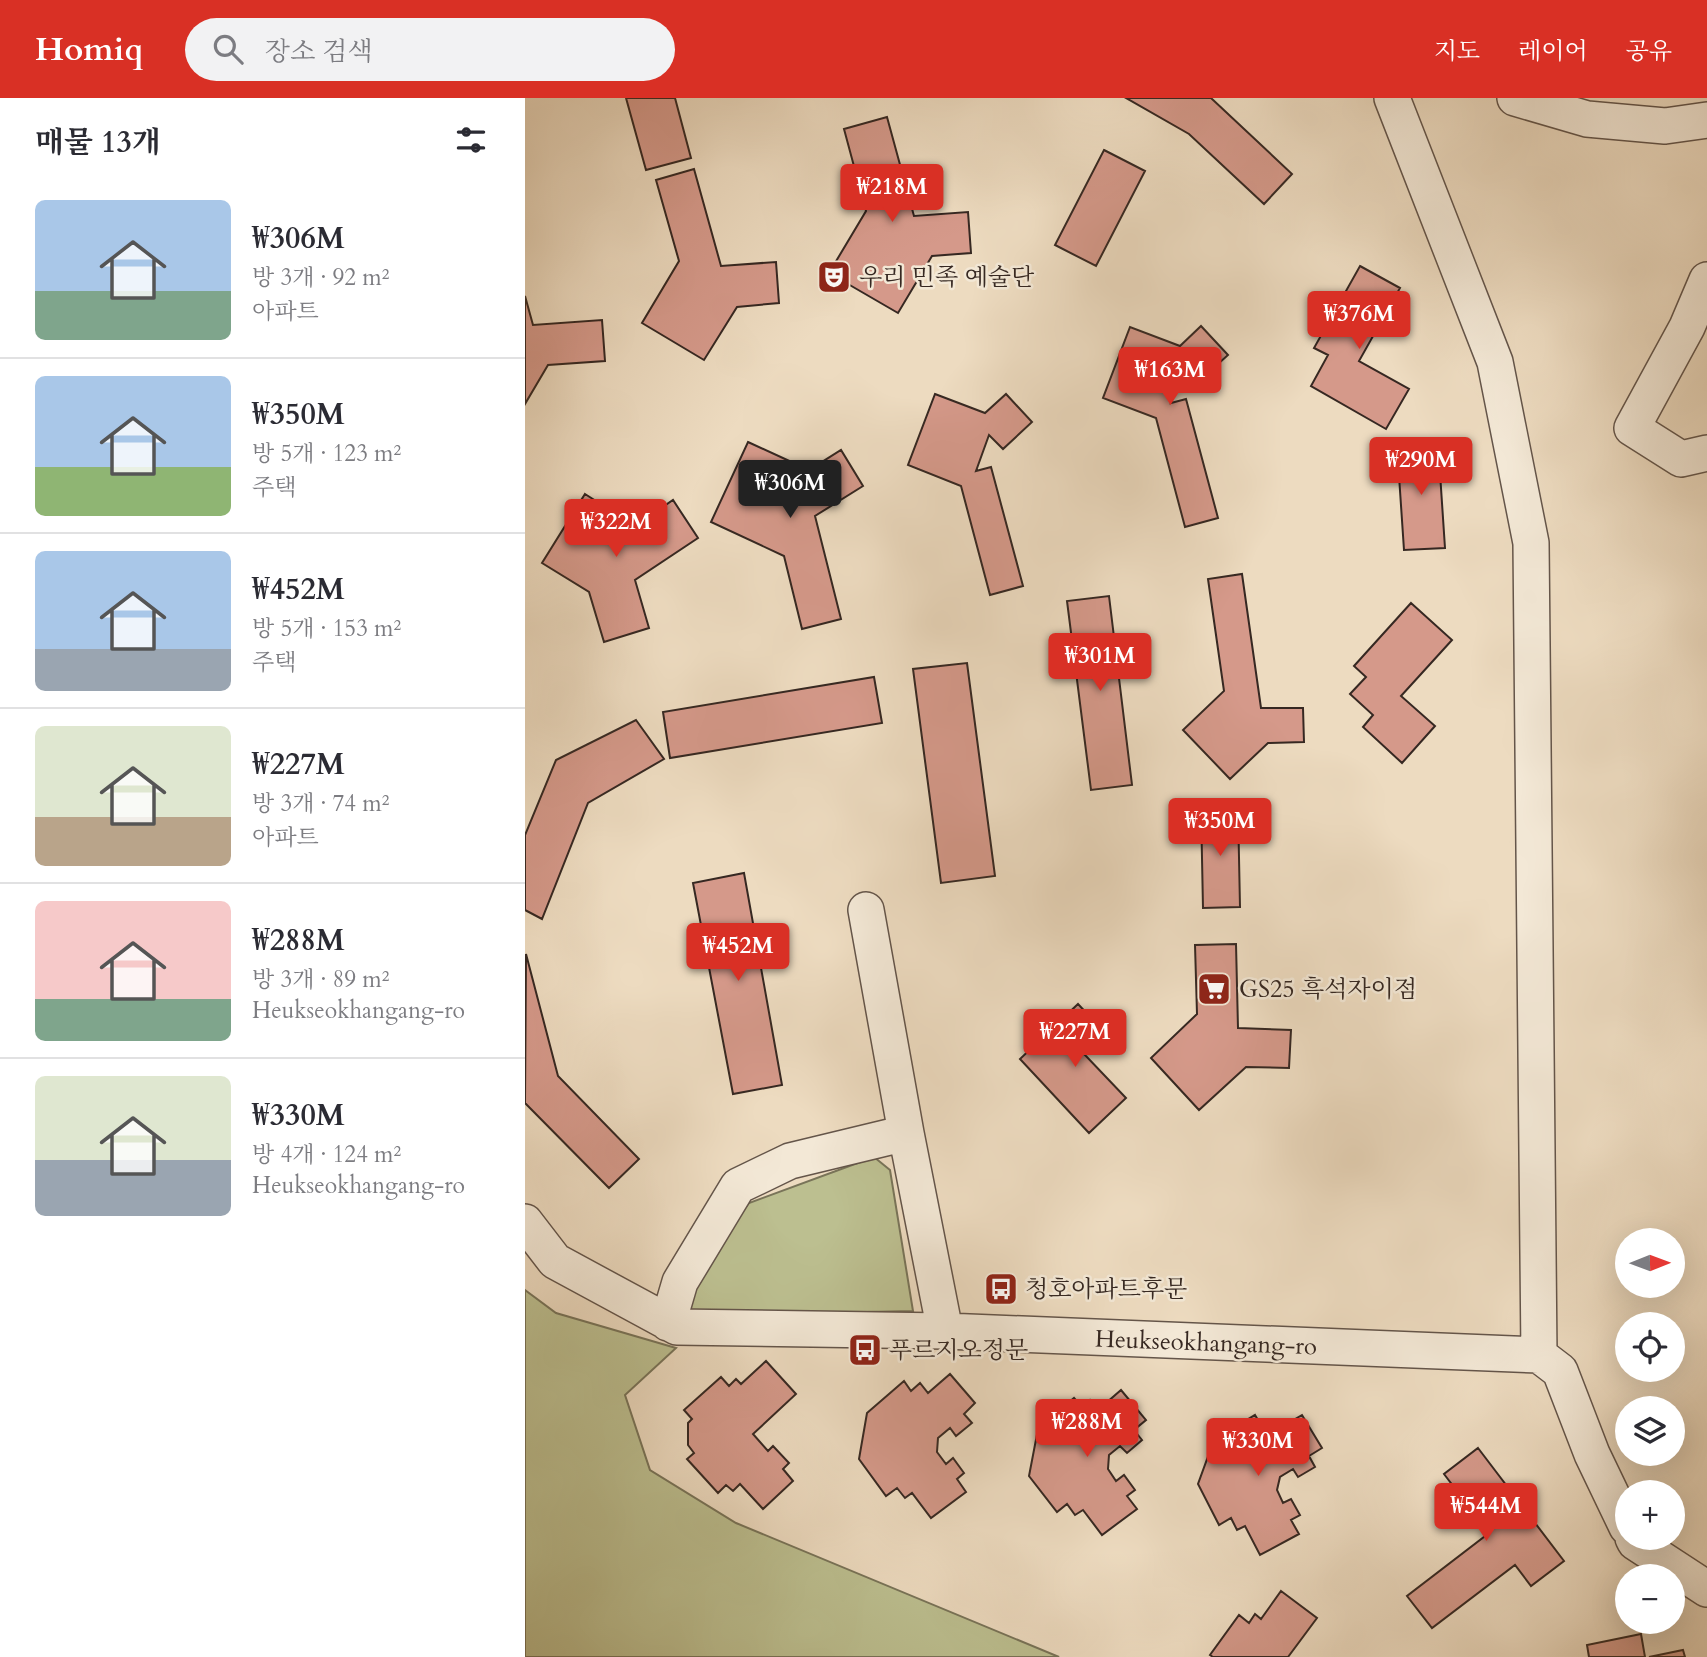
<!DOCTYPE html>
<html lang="ko">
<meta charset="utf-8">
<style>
:root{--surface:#fff;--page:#f2f2f3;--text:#2b2b33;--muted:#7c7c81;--line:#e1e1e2;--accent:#d93025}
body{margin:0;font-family:Cardo,"Noto Serif KR",serif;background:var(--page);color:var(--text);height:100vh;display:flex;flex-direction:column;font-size:26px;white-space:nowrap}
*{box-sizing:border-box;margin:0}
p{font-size:23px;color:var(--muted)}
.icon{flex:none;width:38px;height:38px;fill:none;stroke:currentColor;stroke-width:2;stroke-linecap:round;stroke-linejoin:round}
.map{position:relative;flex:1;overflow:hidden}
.drawer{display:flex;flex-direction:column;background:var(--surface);width:525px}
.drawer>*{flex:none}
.needle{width:46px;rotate:89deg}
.buttons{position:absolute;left:1090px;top:1130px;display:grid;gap:14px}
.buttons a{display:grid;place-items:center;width:70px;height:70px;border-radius:50%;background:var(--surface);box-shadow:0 7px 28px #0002;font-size:35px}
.price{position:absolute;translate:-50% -60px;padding:0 16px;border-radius:7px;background:var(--accent);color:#fff;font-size:23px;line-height:46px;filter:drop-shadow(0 2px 4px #0008)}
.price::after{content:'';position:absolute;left:50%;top:42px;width:21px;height:16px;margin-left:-10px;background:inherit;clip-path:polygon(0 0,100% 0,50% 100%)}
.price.current{background:#222;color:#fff}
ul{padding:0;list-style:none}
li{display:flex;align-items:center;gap:21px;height:175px;padding:0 35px}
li+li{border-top:2px solid var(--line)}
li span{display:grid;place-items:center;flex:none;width:196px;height:140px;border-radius:10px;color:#555}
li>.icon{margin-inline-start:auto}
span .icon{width:84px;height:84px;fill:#fffc;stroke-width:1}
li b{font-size:30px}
h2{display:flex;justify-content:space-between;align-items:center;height:84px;padding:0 35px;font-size:30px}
header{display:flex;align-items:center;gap:42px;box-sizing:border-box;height:98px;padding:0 35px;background:var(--accent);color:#fff}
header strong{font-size:33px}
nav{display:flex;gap:38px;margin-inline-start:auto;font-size:24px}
.search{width:490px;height:63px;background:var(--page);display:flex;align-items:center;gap:18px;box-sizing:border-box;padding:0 24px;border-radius:38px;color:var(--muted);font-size:26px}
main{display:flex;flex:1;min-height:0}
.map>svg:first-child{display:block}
</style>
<header>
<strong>Homiq</strong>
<div class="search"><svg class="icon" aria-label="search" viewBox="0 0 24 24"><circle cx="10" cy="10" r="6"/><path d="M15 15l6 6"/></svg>장소 검색</div>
<nav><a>지도</a><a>레이어</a><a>공유</a></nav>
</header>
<main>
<section class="drawer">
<h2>매물 13개<svg class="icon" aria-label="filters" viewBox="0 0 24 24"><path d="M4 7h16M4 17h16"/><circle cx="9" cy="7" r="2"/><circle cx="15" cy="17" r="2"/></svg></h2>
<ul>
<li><span style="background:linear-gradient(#a9c7e8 65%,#7fa58c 0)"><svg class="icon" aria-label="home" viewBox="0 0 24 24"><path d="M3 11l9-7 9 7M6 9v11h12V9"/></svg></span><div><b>₩306M</b><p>방 3개 · 92 m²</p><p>아파트</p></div></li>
<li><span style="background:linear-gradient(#a9c7e8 65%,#8fb573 0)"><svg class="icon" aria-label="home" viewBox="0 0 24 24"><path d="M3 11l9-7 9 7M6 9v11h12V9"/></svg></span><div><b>₩350M</b><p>방 5개 · 123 m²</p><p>주택</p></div></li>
<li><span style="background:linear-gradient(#a9c7e8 70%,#9aa5b1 0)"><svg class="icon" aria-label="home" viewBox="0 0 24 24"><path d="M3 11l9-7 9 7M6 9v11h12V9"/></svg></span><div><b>₩452M</b><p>방 5개 · 153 m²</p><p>주택</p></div></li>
<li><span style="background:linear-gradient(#dfe7d0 65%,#b9a48a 0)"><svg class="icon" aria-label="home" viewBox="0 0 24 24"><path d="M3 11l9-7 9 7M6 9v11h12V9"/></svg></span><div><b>₩227M</b><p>방 3개 · 74 m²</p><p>아파트</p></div></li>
<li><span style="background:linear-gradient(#f6c9c9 70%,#7fa58c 0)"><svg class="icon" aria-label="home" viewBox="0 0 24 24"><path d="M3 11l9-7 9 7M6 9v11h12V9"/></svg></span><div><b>₩288M</b><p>방 3개 · 89 m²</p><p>Heukseokhangang-ro</p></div></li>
<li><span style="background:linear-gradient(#dfe7d0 60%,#9aa5b1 0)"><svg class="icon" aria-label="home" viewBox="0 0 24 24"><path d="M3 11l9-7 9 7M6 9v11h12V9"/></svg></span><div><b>₩330M</b><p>방 4개 · 124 m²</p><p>Heukseokhangang-ro</p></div></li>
</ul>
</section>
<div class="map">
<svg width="1182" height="1559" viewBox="0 0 1182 1559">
<rect width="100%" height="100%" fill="#eddbc0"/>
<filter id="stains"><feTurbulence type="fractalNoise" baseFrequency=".00286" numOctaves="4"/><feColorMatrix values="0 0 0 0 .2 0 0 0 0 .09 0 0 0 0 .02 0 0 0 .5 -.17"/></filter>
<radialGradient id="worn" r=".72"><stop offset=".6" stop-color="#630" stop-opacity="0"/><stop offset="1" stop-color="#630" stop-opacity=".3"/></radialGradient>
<!-- green -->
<path fill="#bcbf90" stroke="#797459" stroke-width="2" d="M349 1059 365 1072 388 1213 162 1218 164 1183 224 1105Z
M0 1192 31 1215 151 1250 100 1297 125 1372 211 1425 534 1559H0Z"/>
<!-- building -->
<path fill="#d5998a" stroke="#362822" stroke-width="2" d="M101 0H150L166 60 121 72Z
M601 0H686L767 76 739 106 664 36Z
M362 19 389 118 443 114 446 155 407 158 373 215 304 175 341 113 319 31Z
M579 52 620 73 571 168 530 147Z
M169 71 196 168 251 164 254 205 212 209 179 262 117 225 154 163 131 82Z
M835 168 875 190 834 263 884 291 861 331 786 288 803 257 789 250Z
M0 198 8 227 77 222 80 263 23 267 0 306Z
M676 228 703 257 673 284 659 269 646 305 661 301 693 420 660 429 631 320 578 300 605 229 655 248Z
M410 296 460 315 481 296 507 324 478 351 464 337 451 373 466 369 498 488 465 497 436 388 383 367Z
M223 344 284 372 316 352 338 388 290 418 316 521 277 531 259 458 186 424Z
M913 345 920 450 879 452 872 348Z
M60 396 110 428 148 402 173 440 110 482 124 530 79 544 64 494 17 465Z
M717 476 736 610H778L779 644 743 645 705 681 658 632 699 593 683 481Z
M584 498 607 687 566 692 542 503Z
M886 505 927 542 876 598 910 628 877 665 838 629 848 617 825 596 841 579 829 568Z
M442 565 470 778 416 785 388 571Z
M349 579 357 625 145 660 138 614Z
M111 622 139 661 63 705 17 821 0 812V737L31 662Z
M676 710H713L715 809 678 810Z
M219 775 257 987 208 996 168 785Z
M711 846 713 930 766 932 764 970 721 969 674 1012 626 960 672 916 670 847Z
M1 856 33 978 114 1061 84 1090 0 1005Z
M553 906 581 936 560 957 601 1000 564 1035 495 961Z
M241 1263 271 1296 228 1336 243 1353 248 1348 264 1365 258 1371 268 1383 238 1411 215 1386 208 1393 201 1387 193 1395 162 1361 169 1355 163 1347V1325L167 1321 159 1312 196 1279 204 1288 211 1281 216 1286Z
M425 1276 450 1305 439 1316 447 1325 431 1338 425 1330 413 1340 412 1354 421 1366 428 1360 439 1375 432 1381 441 1394 406 1420 387 1395 380 1400 372 1390 361 1398 334 1361 342 1315 379 1283 386 1293 395 1285 403 1295Z
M596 1292 621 1322 609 1332 617 1342 602 1355 595 1348 584 1357 583 1371 591 1383 599 1377 610 1392 602 1398 612 1411 577 1437 558 1412 550 1417 542 1406 532 1414 504 1378 513 1331 549 1300 557 1309 565 1302 573 1312Z
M730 1317 736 1327 745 1322 751 1332 777 1317 797 1350 784 1358 790 1369 773 1379 768 1371 755 1379 752 1392 758 1405 766 1401 775 1417 766 1422 774 1436 735 1457 720 1428 712 1432 706 1420 694 1427 673 1386 689 1342Z
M953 1350 1039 1463 1006 1488 990 1467 907 1530 882 1498 964 1435 919 1376Z
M756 1493 792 1520 763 1559H688L685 1557 714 1517 724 1525 730 1516 736 1521Z
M1116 1536 1120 1559H1064L1062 1547Z
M1158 1552 1160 1559H1124Z"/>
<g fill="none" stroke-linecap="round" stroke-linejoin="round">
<defs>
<path id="minor" d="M867 0 970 264 1006 445 1014 1257
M990 0 1062 21 1140 28 1182 22
M1182 182 1162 229 1107 330 1156 361 1182 355
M341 812 381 1035 420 1233
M0 1124 30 1163 152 1229 420 1233 1014 1257 1035 1273 1067 1356 1102 1429
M143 1225 155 1184 213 1088 265 1063 381 1035
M1108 1440 1110 1444 1182 1491"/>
</defs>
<!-- minor casing -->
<use href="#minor" stroke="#64554a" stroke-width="38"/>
<!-- minor -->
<use href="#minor" stroke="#f3e8d6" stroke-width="35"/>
</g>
<!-- icons -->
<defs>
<symbol id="theatre-square" viewBox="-11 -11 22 22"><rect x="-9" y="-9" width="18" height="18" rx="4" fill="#8f2418" stroke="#f3e8d6"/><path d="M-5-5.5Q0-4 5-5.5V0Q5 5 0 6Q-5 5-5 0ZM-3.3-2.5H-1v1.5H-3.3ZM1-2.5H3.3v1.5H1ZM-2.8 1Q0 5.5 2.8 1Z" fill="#fff"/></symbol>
<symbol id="supermarket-square" viewBox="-11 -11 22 22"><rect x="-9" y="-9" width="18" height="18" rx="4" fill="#8f2418" stroke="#f3e8d6"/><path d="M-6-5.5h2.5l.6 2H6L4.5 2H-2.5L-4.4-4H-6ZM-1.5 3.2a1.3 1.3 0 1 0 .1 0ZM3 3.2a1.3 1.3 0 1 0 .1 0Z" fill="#fff"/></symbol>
<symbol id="bus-square" viewBox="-11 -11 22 22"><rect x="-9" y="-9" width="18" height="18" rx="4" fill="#8f2418" stroke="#f3e8d6"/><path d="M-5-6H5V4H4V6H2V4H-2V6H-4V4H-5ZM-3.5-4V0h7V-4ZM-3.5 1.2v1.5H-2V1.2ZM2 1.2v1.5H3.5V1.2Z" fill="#fff"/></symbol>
</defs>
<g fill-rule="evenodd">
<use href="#theatre-square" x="290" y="160" width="38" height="38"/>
<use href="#supermarket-square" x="670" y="872" width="38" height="38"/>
<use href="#bus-square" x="457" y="1172" width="38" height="38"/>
<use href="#bus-square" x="321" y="1233" width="38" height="38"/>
</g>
<g text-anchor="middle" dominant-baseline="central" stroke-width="5" stroke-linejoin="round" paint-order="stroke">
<!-- poi labels -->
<g font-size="24" fill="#362822" stroke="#f3e8d6" text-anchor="start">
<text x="334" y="179">우리 민족 예술단</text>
<text x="714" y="891">GS25 흑석자이점</text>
<text x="500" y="1191">청호아파트후문</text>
<text x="364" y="1252">푸르지오정문</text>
</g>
<!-- street labels -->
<g font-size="24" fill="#362822" stroke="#f3e8d6">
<text transform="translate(681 1245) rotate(2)">Heukseokhangang-ro</text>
</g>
</g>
<rect width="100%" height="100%" filter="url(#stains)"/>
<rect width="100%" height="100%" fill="url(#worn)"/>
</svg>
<div class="buttons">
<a><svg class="needle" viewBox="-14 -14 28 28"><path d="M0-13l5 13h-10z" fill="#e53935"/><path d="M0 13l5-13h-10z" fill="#7c7c81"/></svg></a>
<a><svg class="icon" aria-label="locate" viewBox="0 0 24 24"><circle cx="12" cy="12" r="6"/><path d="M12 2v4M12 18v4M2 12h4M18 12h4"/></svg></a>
<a><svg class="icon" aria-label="layers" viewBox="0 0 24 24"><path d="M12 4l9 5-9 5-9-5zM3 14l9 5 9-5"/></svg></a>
<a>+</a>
<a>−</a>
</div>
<b class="price" style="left:367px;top:126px">₩218M</b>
<b class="price" style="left:834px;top:253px">₩376M</b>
<b class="price" style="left:645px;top:309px">₩163M</b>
<b class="price" style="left:896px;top:399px">₩290M</b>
<b class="price current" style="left:265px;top:422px">₩306M</b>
<b class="price" style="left:91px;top:461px">₩322M</b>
<b class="price" style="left:575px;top:595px">₩301M</b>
<b class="price" style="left:695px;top:760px">₩350M</b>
<b class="price" style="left:213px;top:885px">₩452M</b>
<b class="price" style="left:550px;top:971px">₩227M</b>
<b class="price" style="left:562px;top:1361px">₩288M</b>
<b class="price" style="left:733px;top:1380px">₩330M</b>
<b class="price" style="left:961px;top:1445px">₩544M</b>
</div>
</main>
